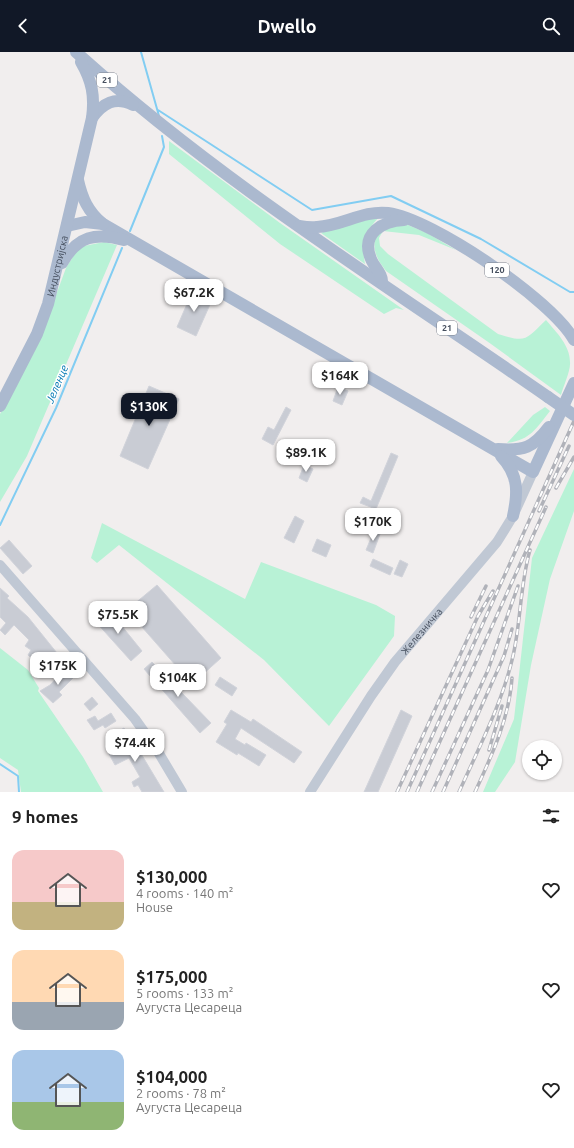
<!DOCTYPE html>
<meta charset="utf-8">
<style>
:root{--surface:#fff;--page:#f6f6f6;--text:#222;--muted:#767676;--accent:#111827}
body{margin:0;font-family:Ubuntu,sans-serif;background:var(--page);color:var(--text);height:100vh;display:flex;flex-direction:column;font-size:15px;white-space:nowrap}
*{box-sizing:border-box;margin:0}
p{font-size:13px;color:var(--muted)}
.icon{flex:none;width:22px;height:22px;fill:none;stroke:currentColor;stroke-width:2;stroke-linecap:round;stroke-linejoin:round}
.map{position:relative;height:740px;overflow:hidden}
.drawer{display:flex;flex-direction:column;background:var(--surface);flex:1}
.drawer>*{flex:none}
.controls{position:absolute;left:522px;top:688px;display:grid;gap:8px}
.controls a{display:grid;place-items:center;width:40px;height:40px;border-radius:50%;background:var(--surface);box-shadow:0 1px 3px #0004;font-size:20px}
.price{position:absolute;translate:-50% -34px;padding:0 9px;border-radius:8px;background:#fff;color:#222;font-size:13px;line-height:26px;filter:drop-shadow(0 1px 2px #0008)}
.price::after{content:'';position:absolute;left:50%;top:24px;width:12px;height:9px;margin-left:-6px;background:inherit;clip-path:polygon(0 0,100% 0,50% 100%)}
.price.active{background:var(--accent);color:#fff}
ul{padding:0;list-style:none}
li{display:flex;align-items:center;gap:12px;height:100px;padding:0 12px}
li span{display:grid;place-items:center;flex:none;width:112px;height:80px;border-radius:12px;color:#555}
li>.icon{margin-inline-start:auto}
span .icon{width:48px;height:48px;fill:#fffc;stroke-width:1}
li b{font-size:17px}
h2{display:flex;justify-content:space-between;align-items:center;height:48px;padding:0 12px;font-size:17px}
header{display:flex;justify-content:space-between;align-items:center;height:52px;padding:0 12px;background:var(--accent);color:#fff;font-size:18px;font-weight:600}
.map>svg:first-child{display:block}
</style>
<header><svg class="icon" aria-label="back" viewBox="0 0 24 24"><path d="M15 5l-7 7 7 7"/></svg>Dwello<svg class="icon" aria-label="search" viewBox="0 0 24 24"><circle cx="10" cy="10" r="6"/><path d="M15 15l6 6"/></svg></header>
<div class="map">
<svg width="574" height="740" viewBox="0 0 574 740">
<rect width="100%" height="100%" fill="#f1eeee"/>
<!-- green -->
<path fill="#b8f2d6" d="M169 89 280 171 404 258 396 256 384 262 280 192 169 102Z
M379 165C363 183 361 188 365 212L321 181 333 176Z
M408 173 427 181 456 198 419 183 383 179 379 186 380 194 388 202 498 282C527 291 525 288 546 268 556 280 570 293 570 310 571 318 563 335 561 343L491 292 386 219C376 206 371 196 377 179L396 174Z
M104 190 117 193 27 404 0 450V362L43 278 66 216 79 195Z
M545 355 550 359C536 377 530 388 507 391L533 363Z
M574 417V459L550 527 531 613 515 710 495 740H483L514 667 532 506Z
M102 471 245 547 261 510 376 553 395 564 394 584 329 674 264 608 119 493 97 511 91 506Z
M0 596 28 618 39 636 38 639 83 705 103 740H21L18 718 0 706Z"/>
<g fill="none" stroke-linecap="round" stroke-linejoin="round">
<!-- stream -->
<path stroke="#82cdf2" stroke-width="2" d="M141 0 159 64
M158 58 312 158 391 144 481 187 570 240H574
M130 179 164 95 162 84
M0 473 56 356 122 196
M0 712 18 724 19 740"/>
</g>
<!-- building -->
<path fill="#c9ccd4" stroke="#d1d3da" d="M190 238 212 248 196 284 177 275 190 245 187 244Z
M149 334 179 347 148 417 120 404Z
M338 335 348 339 342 353 333 349Z
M286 355 291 358 273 393 262 387 268 375 274 378Z
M391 401 398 404 376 457 360 451 363 445 371 449Z
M304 413 313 417 307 430 299 426Z
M295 464 304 469 294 491 284 486Z
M374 479 380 482 373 501 366 498Z
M317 487 331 493 326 505 312 499Z
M9 488 32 514 23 522 0 496Z
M373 507 393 516 390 523 370 514Z
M400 508 408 512 402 525 394 522Z
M157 533 221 606 192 632 127 558Z
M0 536 9 544 7 546 28 565 61 606 52 613 50 611 40 617 35 609 28 603 31 598 25 594 29 588 14 573 5 583 0 578 6 571 0 565Z
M108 557 142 599 131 609 95 569Z
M152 610 211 671 200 681 144 617Z
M67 615 75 624 59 640 62 643 53 651 40 639 50 633Z
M220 625 237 636 232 644 215 633Z
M92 645 98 652 90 659 84 652Z
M231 658 251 670 253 667 302 700 294 711 241 676 235 687 245 693 246 691 266 703 259 714 238 701 237 703 216 690 227 672 224 670Z
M401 658 412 664 378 740H364Z
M111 661 116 669 105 676 103 673 94 678 87 668 95 664 98 669Z
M124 676 137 701 140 700 164 740H142L138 733 134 735 132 730 140 725 129 706 115 713 109 702 118 697 111 684Z"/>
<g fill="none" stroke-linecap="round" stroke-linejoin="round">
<!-- minor -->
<g stroke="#c0c8d4" stroke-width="10">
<path d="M0 513 135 667 157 698 182 740"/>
<path id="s1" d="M310 740 371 644 395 610 497 490 513 464 533 420"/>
</g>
<!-- major -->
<g stroke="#abb9cf" stroke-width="12">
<path d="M76 0C221 131 388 234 548 345"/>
<path d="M92 66C103 51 115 44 133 53"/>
<path d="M78 128C82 146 88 160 103 172L533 420 574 331"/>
<path d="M67 174 85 170 103 172"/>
<path d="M299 174C305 175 311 176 317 175 342 174 363 158 388 161 433 167 553 249 574 288"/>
<path d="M62 211C77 184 96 180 124 188"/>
<path d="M382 231C383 222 374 215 371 207 360 181 383 169 404 168"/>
<path id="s2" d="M0 354 37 282 48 252 92 66C95 44 92 29 81 10"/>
<path d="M498 397C524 399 533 396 549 375"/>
<path d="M501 404C519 423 518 441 513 464"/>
</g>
<defs>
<path id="rail" d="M556 436 574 405
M539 459 569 394
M471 565 486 534
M489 698 502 654
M397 740 478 564 493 539
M407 740 574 369
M417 740 546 455
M432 740 488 618 518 534
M443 740 504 604 512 577
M459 740C479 695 502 652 513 604 521 569 520 533 530 498
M475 740C492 703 509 667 512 626"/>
</defs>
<!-- rail casing -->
<use href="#rail" stroke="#b0b2b9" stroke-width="3.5"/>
<!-- rail -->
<use href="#rail" stroke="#fff" stroke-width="2" stroke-dasharray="6" stroke-linecap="butt"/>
<!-- major-bridge -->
<path stroke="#abb9cf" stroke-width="12" d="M548 345 574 363"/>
</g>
<g text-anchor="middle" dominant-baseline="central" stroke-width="3" stroke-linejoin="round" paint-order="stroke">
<!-- shield labels -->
<g fill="#fff" stroke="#7d838e" stroke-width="1">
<rect x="97" y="21" width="20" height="14" rx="3"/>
<rect x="485" y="211" width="24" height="14" rx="3"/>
<rect x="437" y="269" width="20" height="14" rx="3"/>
</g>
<g font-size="9" font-weight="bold" fill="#454e5d">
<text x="107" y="28">21</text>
<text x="497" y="218">120</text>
<text x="447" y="276">21</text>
</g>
<!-- street labels -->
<g font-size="10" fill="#454e5d" stroke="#fff">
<text stroke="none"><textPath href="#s2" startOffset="152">Индустријска</textPath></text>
<text stroke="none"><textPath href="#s1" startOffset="196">Железничка</textPath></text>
</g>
<!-- water labels -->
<g font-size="11" font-style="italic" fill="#0277b3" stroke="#fff">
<text transform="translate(57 332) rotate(-67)">Јеленце</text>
</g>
</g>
</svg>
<div class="controls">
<a><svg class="icon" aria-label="locate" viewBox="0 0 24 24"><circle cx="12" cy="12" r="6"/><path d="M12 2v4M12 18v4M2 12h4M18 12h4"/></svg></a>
</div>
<b class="price" style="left:194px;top:261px">$67.2K</b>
<b class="price" style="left:340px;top:344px">$164K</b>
<b class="price active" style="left:149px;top:375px">$130K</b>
<b class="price" style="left:306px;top:421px">$89.1K</b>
<b class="price" style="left:373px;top:490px">$170K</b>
<b class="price" style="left:118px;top:583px">$75.5K</b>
<b class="price" style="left:58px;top:634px">$175K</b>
<b class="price" style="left:178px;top:646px">$104K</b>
<b class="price" style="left:135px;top:711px">$74.4K</b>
</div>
<section class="drawer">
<h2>9 homes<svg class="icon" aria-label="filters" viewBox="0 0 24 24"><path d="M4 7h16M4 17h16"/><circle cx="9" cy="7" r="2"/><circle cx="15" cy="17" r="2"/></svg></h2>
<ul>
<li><span style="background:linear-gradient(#f6c9c9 65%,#c2b280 0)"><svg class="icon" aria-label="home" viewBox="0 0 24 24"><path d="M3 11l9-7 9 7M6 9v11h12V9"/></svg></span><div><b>$130,000</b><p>4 rooms · 140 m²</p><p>House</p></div><svg class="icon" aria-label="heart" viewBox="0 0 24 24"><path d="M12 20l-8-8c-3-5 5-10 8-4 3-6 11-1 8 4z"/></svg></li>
<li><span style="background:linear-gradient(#ffd9b3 65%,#9aa5b1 0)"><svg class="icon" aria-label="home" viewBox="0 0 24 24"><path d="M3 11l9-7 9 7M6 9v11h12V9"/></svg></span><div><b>$175,000</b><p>5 rooms · 133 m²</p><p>Аугуста Цесареца</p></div><svg class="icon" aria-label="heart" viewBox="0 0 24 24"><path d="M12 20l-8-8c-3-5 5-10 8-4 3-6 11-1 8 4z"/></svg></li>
<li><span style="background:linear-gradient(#a9c7e8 65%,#8fb573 0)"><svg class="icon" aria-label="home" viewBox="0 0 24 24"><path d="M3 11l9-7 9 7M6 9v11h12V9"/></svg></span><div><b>$104,000</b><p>2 rooms · 78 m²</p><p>Аугуста Цесареца</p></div><svg class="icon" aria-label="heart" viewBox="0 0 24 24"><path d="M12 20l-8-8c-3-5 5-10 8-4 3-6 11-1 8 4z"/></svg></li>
</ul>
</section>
